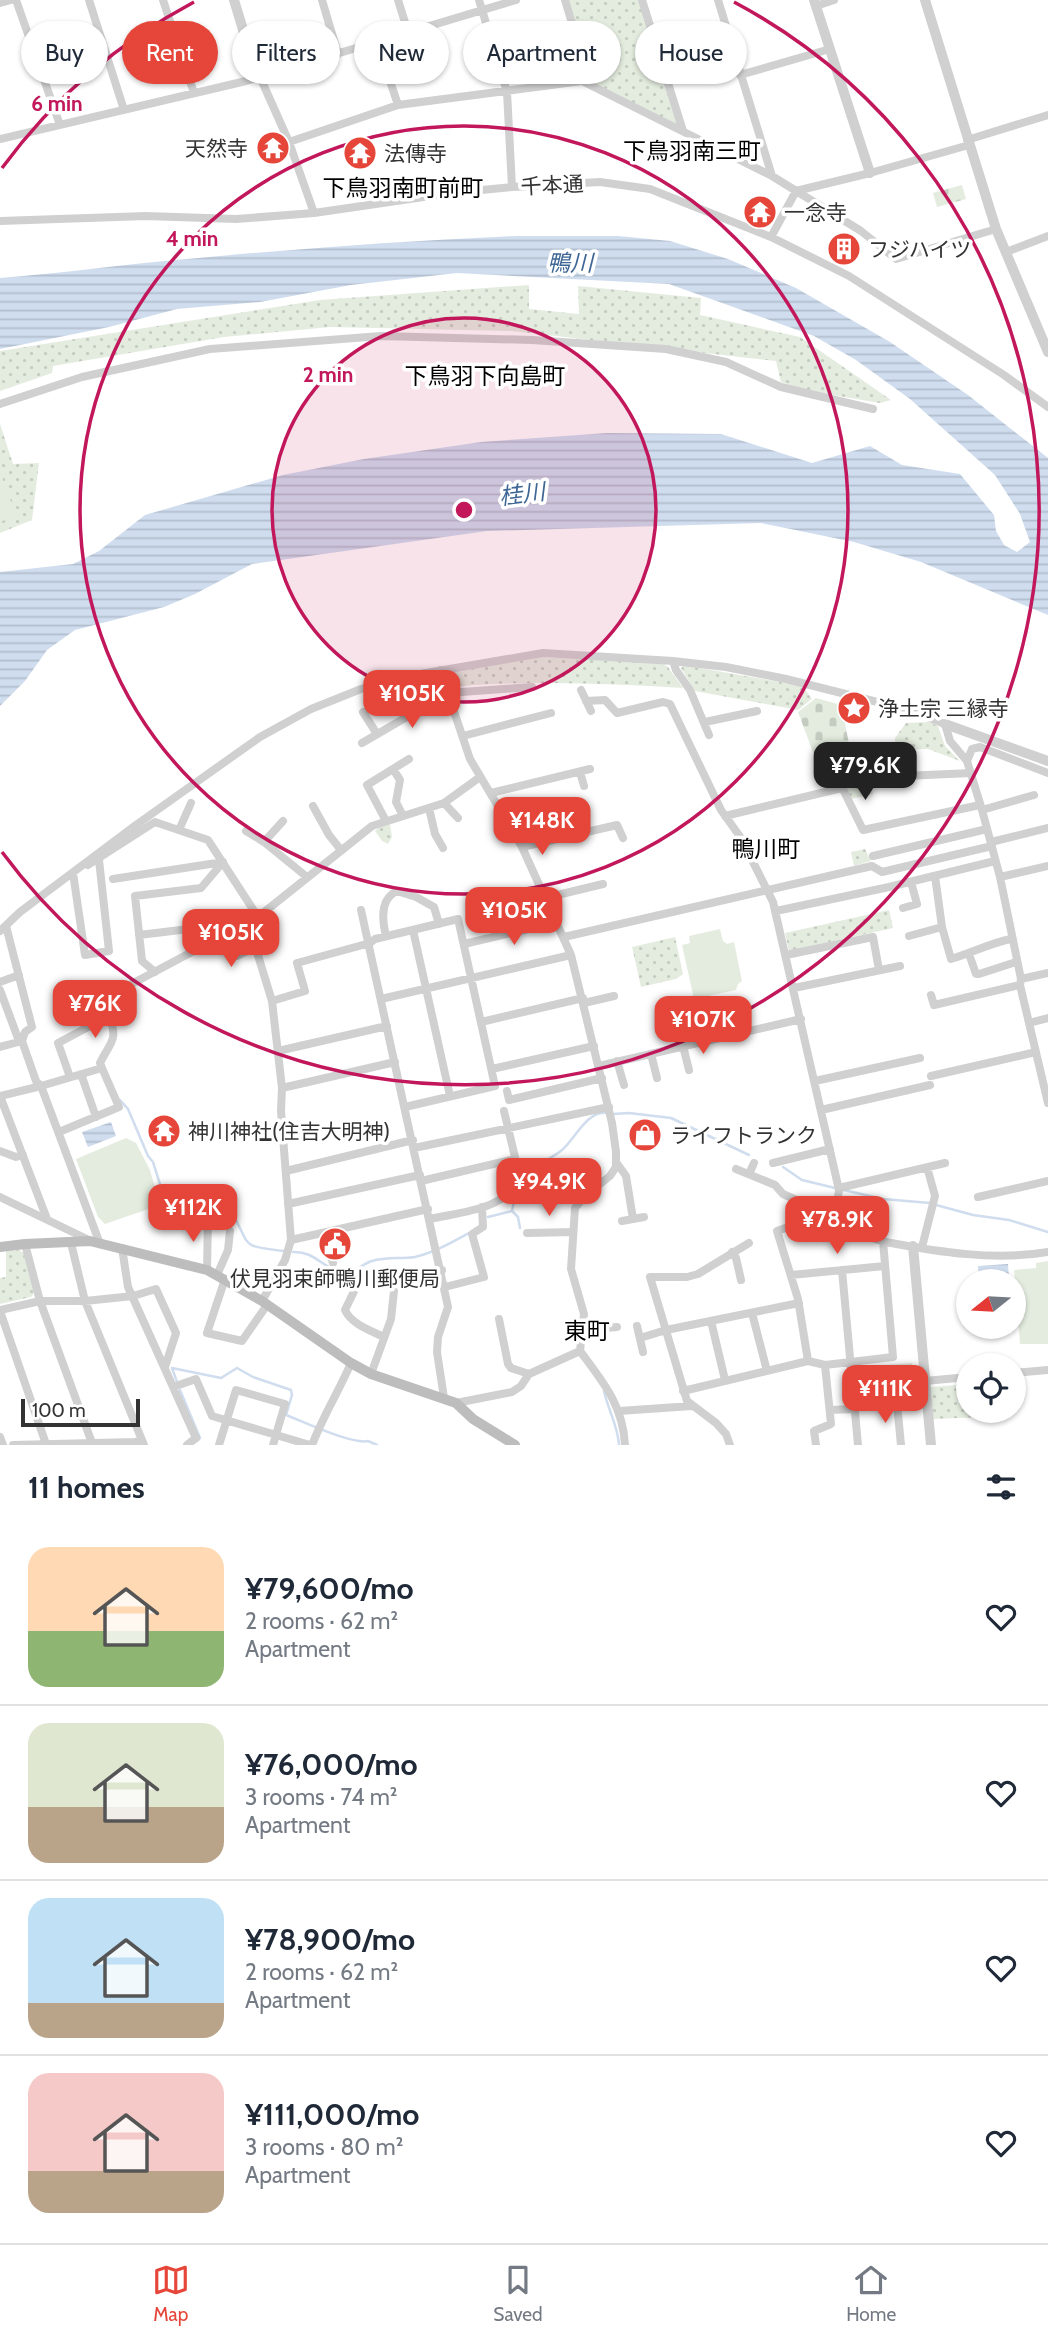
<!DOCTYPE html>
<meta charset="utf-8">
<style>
:root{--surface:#fff;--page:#f6f6f7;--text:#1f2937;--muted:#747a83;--line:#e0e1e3;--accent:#e54639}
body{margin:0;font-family:Cabin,"Noto Sans JP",sans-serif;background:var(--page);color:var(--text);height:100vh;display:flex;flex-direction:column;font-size:26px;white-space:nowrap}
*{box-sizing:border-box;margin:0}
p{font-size:23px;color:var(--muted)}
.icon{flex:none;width:38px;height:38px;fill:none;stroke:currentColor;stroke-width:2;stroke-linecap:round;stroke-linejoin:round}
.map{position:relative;height:1445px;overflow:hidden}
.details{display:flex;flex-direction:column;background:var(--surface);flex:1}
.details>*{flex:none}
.banner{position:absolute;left:21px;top:21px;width:1006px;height:63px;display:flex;gap:14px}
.needle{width:46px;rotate:252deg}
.tools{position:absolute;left:956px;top:1269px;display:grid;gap:14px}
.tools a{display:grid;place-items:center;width:70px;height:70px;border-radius:50%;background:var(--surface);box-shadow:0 2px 5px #0004;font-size:35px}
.scale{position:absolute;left:21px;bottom:18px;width:119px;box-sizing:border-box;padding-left:7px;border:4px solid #333;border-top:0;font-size:19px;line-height:24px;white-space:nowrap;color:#333;-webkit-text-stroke:5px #fff;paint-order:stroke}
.price{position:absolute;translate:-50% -60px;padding:0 16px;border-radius:14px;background:var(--accent);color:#fff;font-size:23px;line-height:46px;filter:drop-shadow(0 2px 4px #0008)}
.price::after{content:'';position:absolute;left:50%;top:42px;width:21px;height:16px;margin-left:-10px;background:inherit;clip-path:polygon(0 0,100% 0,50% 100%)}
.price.on{background:#222;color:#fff}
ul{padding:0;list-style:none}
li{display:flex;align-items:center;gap:21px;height:175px;padding:0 28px}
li+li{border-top:2px solid var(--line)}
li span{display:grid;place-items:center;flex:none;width:196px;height:140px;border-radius:21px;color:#555}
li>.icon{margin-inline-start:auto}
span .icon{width:84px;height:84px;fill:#fffc;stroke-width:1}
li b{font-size:30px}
h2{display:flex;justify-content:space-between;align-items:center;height:84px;padding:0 28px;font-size:30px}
.pill{padding:0 24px;border-radius:32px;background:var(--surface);box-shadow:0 2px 5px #0004;font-size:24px;line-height:63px}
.pill.on{background:var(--accent);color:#fff}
.menu{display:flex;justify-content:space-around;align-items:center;height:98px;border-top:2px solid var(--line);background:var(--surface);font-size:19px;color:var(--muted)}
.menu a{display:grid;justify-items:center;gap:4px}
.menu .on{color:var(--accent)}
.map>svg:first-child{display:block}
</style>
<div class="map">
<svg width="1048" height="1445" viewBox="0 0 1048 1445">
<defs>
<pattern id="grass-dots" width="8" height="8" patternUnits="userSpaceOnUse" patternTransform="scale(1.75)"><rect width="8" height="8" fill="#e4ecdf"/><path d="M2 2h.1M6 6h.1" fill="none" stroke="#c4cbc0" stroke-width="1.8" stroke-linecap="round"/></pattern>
<pattern id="cemetery-stones" width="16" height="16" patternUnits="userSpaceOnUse" patternTransform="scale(1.75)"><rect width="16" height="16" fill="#e4ecdf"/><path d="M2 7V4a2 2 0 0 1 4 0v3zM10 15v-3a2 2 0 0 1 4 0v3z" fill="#c4cbc0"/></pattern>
<pattern id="water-rules" width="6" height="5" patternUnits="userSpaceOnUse" patternTransform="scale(1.75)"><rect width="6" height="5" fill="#cfddee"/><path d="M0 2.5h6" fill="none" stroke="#b2becd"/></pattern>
</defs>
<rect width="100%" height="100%" fill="#fff"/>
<!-- grass -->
<path fill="url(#grass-dots)" d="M569 0H640L678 124 676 126 599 87 593 81Z
M529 285V309L579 314 578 286 701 298 700 315 800 337 891 400 880 403 803 390 781 382 776 361 512 331 330 327 224 337 53 366 52 373 0 391V351L320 300Z
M0 424 13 464 39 463 32 520 0 533Z
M540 657 662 663 668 667 683 688C606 683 528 680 451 687 448 681 450 677 453 672Z
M683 665 786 683 803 687 812 699 798 710 695 691 681 668Z
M928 722 938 726 945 746 960 761 928 749 896 750 895 738 906 723Z
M870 780 873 794 851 799 845 785 847 781Z
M390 824 392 837 388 844 382 841 375 831 378 828Z
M865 849 871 861 854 866 851 852Z
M889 910 893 928 789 951 785 933Z
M675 937 683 974 676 979 641 987 632 947Z
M19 1250 24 1253 35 1292 31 1297 0 1304V1278L6 1277V1251Z
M912 1363 915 1397 855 1402 852 1368Z
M968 1384V1410L985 1411V1417L933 1419 931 1387Z"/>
<!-- cemetery -->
<path fill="url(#cemetery-stones)" d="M962 185 966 199 937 207 933 193Z
M816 698 845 706 847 712 843 713 851 754 818 759 814 755 798 712Z"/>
<!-- garden -->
<path fill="#e4ecdf" d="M0 472 16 515 0 522Z
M720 929 723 941 727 944 734 942 742 981 738 984 736 990 694 999 682 945 690 943 689 936Z
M126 1138 136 1143 150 1170 160 1205 105 1224 98 1217 76 1159Z
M1048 1261V1344H1020L1014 1270 1036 1268V1263Z"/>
<!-- water -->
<path fill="url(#water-rules)" d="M516 236H618L670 241 728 259 796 288 890 342 968 395 1048 458V615L921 562 854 542 761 523 487 531 252 564 195 594 164 607 75 630 47 650 25 681 0 706V572L73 564 99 551 145 515 283 475 364 459 481 442 607 433 721 434 812 463 870 446 902 465 960 474 994 515 996 531 1004 545 1017 552 1030 542 1020 514 995 475 910 399 856 360 814 336 669 284 457 273 351 285 260 302 177 309 109 327 0 349V278C55 274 110 266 165 261 281 250 398 241 516 236Z
M111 1122 116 1136 88 1147 82 1132Z
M1008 1264 1009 1278 979 1280 978 1266Z"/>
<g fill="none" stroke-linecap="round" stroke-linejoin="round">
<!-- stream -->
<path stroke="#cfddee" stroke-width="2.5" d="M120 1100 128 1109 148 1156 153 1162 172 1222 230 1209C252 1246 237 1246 284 1251
M613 1114 629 1113 671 1118 749 1155
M783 1167 802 1180 835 1188
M844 1190 883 1199 930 1203
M936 1205 973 1215 1009 1220 1048 1232
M512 1211 518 1217 520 1228
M488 1217 512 1211C515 1195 517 1190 527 1176 536 1163 550 1160 562 1150 575 1139 587 1110 607 1113
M293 1252C315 1251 322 1268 342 1272 354 1275 361 1264 372 1261 386 1257 401 1259 415 1257 434 1253 454 1241 471 1232
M177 1382 172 1368 221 1378 237 1368 253 1377 291 1390 292 1395 286 1415C304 1422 353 1445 368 1441L377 1445
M180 1390 200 1438 198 1440
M604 1391C608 1410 618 1426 619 1445"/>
<!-- minor -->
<path stroke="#d0d0d0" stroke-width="8" d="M16 0 60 125
M89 0 124 110
M163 0 194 93
M322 0 338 54
M398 0 408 32
M479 0 507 92 512 187
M565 0 589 79 588 83
M642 0 683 131
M718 0 772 176
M0 3 11 0
M816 6 834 0
M377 42 398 105
M740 75 830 49
M260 77 289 142 314 213
M0 139 246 81 516 0
M967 140 1048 115
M289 142 398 105 582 81 772 176 861 231 896 259 996 229
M0 221 146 216 236 219 314 213 451 193 512 187 600 182 650 189 771 237 849 276 1004 375 1048 407
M771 237 796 191 870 173 969 145
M1006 252 1048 236
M0 404 82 377 210 349 381 336 532 340 666 349 726 362 781 387 873 409
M673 661 676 670 690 690 709 735
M440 670 470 759 522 847 571 955 612 1123 616 1152V1167L610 1176 585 1196 575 1208 571 1269 584 1314 580 1351C603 1382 623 1405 625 1445
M581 690 591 711
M586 701 605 700 617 713 663 702 670 704 721 810 741 838 773 902 839 1190 834 1223
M363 712 377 734
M705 722 757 711
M463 736 551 713
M362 743 448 693 532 687
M967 761 972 749 980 747 1048 773
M393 769 400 780 396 802 403 816
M580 772 584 786
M971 773 838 779 863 830 980 805
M491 793 590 769
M444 803 458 818
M313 806 329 835 341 850
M429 808 435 834 443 848
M982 810 1034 795
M725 816 842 788
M386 821 367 785 409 759
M179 830 191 803
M246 831 264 842 307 877
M264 842 283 821
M991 842 1048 828
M522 847 617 825 623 838
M873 856 987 829
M88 865 155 822 208 840 258 917
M73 873 85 955 109 951 99 860
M935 876 942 927 951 959C972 953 990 943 1011 939
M1000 877 1048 866
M113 879 223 862
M545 898 603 884
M903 908 917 904 911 882
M361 910 448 1307 438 1337 437 1352 444 1398
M776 911 889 887 995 861
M250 921 249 926 272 1001 282 1088 281 1111 291 1240 285 1260 262 1301
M6 926 32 1027 25 1032 22 1041 36 1081 41 1086 100 1244
M413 930 450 1096
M0 931 20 912 136 825 260 737 311 709 361 689 397 678 543 653 673 661 726 667 786 679 905 709 945 724 950 741 967 761 982 810 1000 877 1021 979 1020 985 1048 1103
M229 934 237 956 255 947
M139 935 239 923
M386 936C382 920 380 899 397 891L416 897 434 907 439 924
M909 936 942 927
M564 937 872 866 882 872 992 846
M464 944 557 922
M969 954 976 974H979L1016 962
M786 955 873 937 879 970
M155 972 142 961 135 896 201 888 223 862
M1021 979 1048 973
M0 982 19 975
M794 988 900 966
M0 990 19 1041
M931 995 934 1005 1020 985
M381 999 571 955
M272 1001 305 991 297 963 370 943 375 939 458 919 495 1086 405 1107
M584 1003 614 996
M109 1016 126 1006 124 988 258 917 372 826 444 803 480 777
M481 1022 583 998
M1029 1023 1048 1018
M683 1046 689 1070
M0 1047 22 1041
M278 1051 387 1026
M651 1054 657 1078
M617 1061 624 1085
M599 1066 801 1019
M492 1069 594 1046
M81 1074 96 1117
M931 1076 1036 1052
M70 1077 58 1043 109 1016C119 1041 110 1042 100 1063L102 1068
M815 1081 920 1058
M282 1088 395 1062
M507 1091 509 1100 602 1078
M0 1096 41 1086 102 1068 119 1107 59 1132
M0 1096 47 1219
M821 1110 930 1085
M414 1148 609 1107
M0 1151 16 1157 23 1155
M616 1162 626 1176 633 1219 622 1221
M773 1163 830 1149
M736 1169 775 1185 783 1194 801 1202 800 1224
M286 1171 413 1140
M749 1174 754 1163
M421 1181 515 1159
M839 1188 945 1163
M0 1197 89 1240
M978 1197 1048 1181
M288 1204 420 1175
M430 1219C460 1212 506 1210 520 1178L504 1111
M633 1219 644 1217
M324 1233 333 1263
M527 1233 573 1232
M868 1236 875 1203
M291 1240 428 1209
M71 1243 85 1301 144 1445
M25 1244 40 1301 92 1443
M922 1247 935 1196 927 1167
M122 1248 128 1287 196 1438 187 1445
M732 1252 736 1258 741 1280
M207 1270 208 1219
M842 1270 858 1445
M217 1275 228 1250 230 1231
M791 1275 885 1266
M417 1276 442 1270
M225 1279 207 1333 242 1341 267 1305
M445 1287 484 1277 472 1234 483 1227 482 1207
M0 1310 40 1301H85L133 1296 156 1289 176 1333 165 1367
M0 1311 46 1444
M752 1313 767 1371
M499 1319 508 1364 511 1368 529 1374
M711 1321 725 1380
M637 1326 643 1352
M582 1330 617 1327
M640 1338 666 1330 799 1303
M825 1365 893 1357 883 1241
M1013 1373 1048 1370
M371 1374 391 1319 394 1291 389 1285 358 1283 345 1310C351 1324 371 1331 384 1337
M925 1381 968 1377
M173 1387 196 1379 212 1416 310 1445
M683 1391 808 1361
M456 1403 512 1392 521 1386 529 1374 580 1351
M854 1406 897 1403 901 1445
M830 1410 854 1409
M619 1411 692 1406
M0 1437 3 1445
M13 1445 135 1442 142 1440
M219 1445 236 1390 285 1404 273 1445
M312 1445C323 1416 339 1391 351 1363
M730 1445 726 1434 716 1423 687 1401 650 1277H687L698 1274 749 1243
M816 1445 814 1431 831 1424 825 1365 808 1361 798 1299 777 1231C788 1227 802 1221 814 1221 839 1220 862 1237 886 1242 938 1252 996 1261 1048 1252"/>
<!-- tertiary -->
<path stroke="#d0d0d0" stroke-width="10" d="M234 0 255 69 260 77
M814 0 870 173
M925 0 996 229 1048 352
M945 724 1048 761
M913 1246 931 1445"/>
<!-- secondary -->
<path stroke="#bdbdbd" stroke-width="10" d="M0 1247 25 1244 90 1241 207 1270 262 1301 351 1363 371 1374 456 1403 473 1419 515 1445"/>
</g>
<!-- distance rings -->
<circle cx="464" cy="510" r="192" fill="#c2185b" fill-opacity=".12"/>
<g fill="none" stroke="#c2185b" stroke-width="3.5">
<circle cx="464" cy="510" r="192"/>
<circle cx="464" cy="510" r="384"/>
<path d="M2 168A575 575 0 0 1 194 2M734 2A575 575 0 1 1 2 852"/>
</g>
<!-- icons -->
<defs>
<symbol id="temple-disc" viewBox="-11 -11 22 22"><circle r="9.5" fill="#e54639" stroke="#fff"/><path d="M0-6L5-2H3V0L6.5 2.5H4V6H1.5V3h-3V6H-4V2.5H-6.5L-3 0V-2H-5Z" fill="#fff"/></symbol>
<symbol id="building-disc" viewBox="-11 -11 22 22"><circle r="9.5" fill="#e54639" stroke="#fff"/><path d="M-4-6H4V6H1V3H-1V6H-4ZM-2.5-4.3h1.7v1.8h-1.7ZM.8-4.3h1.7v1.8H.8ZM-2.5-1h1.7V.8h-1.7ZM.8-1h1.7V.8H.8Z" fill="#fff"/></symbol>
<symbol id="sight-disc" viewBox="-11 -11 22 22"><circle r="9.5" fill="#e54639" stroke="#fff"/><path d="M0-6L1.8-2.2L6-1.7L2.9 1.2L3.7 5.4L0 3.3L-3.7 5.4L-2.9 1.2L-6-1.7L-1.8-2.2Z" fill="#fff"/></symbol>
<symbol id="shop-disc" viewBox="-11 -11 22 22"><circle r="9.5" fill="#e54639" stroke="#fff"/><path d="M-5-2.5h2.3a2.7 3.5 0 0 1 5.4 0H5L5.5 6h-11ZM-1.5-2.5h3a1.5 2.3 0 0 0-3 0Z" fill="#fff"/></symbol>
<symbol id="civic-disc" viewBox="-11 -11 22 22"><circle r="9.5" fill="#e54639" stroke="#fff"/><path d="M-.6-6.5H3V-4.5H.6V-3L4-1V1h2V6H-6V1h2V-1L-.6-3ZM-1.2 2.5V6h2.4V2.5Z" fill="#fff"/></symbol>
</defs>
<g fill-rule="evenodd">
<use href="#temple-disc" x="254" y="129" width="38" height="38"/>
<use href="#temple-disc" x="341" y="134" width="38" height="38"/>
<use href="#temple-disc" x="741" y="193" width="38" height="38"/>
<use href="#building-disc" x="825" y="230" width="38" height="38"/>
<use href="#sight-disc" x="835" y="689" width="38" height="38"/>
<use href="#temple-disc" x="145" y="1112" width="38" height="38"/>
<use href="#shop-disc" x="626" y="1116" width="38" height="38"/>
<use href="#civic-disc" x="316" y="1225" width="38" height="38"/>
</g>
<g text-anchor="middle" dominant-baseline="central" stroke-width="7" stroke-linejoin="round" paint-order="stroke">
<!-- poi labels -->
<g font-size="21" fill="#333" stroke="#fff" text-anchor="start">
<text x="248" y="148" text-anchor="end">天然寺</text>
<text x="384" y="153">法傳寺</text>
<text x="784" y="212">一念寺</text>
<text x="868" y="249">フジハイツ</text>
<text x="878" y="708">浄土宗 三縁寺</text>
<text x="188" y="1131">神川神社(住吉大明神)</text>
<text x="670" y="1135">ライフトランク</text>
<text x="335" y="1278" text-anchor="middle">伏見羽束師鴨川郵便局</text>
</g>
<!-- street labels -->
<g font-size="21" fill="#333" stroke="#fff">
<text transform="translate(552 185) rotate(-3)">千本通</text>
</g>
<!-- neighbourhood labels -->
<g font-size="23" fill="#000" stroke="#fff">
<text x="692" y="151">下鳥羽南三町</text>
<text x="403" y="188">下鳥羽南町前町</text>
<text x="485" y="376">下鳥羽下向島町</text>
<text x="766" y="849">鴨川町</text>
<text x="587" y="1331">東町</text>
</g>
<!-- water labels -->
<g font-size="23" font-style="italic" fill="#3f6796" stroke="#fff">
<text x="570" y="263">鴨川</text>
<text transform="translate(522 494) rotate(-7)">桂川</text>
</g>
</g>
<circle cx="464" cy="510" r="10" fill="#c2185b" stroke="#fff" stroke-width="3.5"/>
<g font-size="21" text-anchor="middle" font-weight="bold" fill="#c2185b" stroke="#fff" stroke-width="7" stroke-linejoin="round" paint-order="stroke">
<text x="57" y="111">6 min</text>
<text x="192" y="246">4 min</text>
<text x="328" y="382">2 min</text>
</g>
</svg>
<div class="tools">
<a><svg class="needle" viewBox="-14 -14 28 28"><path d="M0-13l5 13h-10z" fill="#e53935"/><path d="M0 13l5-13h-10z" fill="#747a83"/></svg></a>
<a><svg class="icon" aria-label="locate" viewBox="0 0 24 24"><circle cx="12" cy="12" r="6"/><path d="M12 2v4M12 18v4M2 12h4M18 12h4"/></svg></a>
</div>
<div class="scale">100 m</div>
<b class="price" style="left:412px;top:730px">¥105K</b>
<b class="price on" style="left:865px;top:802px">¥79.6K</b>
<b class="price" style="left:542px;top:857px">¥148K</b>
<b class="price" style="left:514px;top:947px">¥105K</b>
<b class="price" style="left:231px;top:969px">¥105K</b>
<b class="price" style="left:95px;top:1040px">¥76K</b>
<b class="price" style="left:703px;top:1056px">¥107K</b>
<b class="price" style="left:549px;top:1218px">¥94.9K</b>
<b class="price" style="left:193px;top:1244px">¥112K</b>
<b class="price" style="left:837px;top:1256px">¥78.9K</b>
<b class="price" style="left:885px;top:1425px">¥111K</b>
<div class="banner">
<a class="pill">Buy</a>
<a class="pill on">Rent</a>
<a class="pill">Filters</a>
<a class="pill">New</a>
<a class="pill">Apartment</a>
<a class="pill">House</a>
</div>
</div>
<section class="details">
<h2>11 homes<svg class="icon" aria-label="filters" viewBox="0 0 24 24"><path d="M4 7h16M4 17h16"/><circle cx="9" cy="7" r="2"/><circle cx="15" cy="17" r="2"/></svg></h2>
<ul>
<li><span style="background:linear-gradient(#ffd9b3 60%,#8fb573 0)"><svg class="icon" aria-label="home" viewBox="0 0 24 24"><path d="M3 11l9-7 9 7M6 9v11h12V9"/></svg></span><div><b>¥79,600/mo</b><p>2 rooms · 62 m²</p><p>Apartment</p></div><svg class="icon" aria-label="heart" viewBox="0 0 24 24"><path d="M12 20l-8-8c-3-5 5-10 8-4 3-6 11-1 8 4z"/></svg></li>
<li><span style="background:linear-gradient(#dfe7d0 60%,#b9a48a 0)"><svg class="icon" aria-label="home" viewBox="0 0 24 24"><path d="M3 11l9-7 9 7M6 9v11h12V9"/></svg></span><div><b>¥76,000/mo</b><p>3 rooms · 74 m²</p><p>Apartment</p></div><svg class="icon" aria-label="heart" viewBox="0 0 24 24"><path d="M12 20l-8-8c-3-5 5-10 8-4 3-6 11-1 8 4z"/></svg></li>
<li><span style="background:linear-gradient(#bfe0f5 75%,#b9a48a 0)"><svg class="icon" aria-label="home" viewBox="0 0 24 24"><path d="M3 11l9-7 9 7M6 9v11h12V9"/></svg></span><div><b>¥78,900/mo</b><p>2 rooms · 62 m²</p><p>Apartment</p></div><svg class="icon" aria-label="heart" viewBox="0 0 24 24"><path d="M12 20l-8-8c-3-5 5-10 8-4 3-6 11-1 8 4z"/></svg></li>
<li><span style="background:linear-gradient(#f6c9c9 70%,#b9a48a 0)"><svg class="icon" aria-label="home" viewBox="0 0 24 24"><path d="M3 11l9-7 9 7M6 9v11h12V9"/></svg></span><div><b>¥111,000/mo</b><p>3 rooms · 80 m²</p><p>Apartment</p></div><svg class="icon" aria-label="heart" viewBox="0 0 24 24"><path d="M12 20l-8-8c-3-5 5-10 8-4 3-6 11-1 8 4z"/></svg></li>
</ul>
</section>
<nav class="menu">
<a class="on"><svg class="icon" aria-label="map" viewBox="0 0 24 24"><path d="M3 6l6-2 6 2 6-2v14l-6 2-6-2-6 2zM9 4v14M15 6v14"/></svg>Map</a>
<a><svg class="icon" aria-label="saved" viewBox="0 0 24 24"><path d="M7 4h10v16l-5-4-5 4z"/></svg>Saved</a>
<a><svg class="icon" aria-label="home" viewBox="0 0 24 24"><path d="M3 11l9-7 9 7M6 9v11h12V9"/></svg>Home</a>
</nav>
